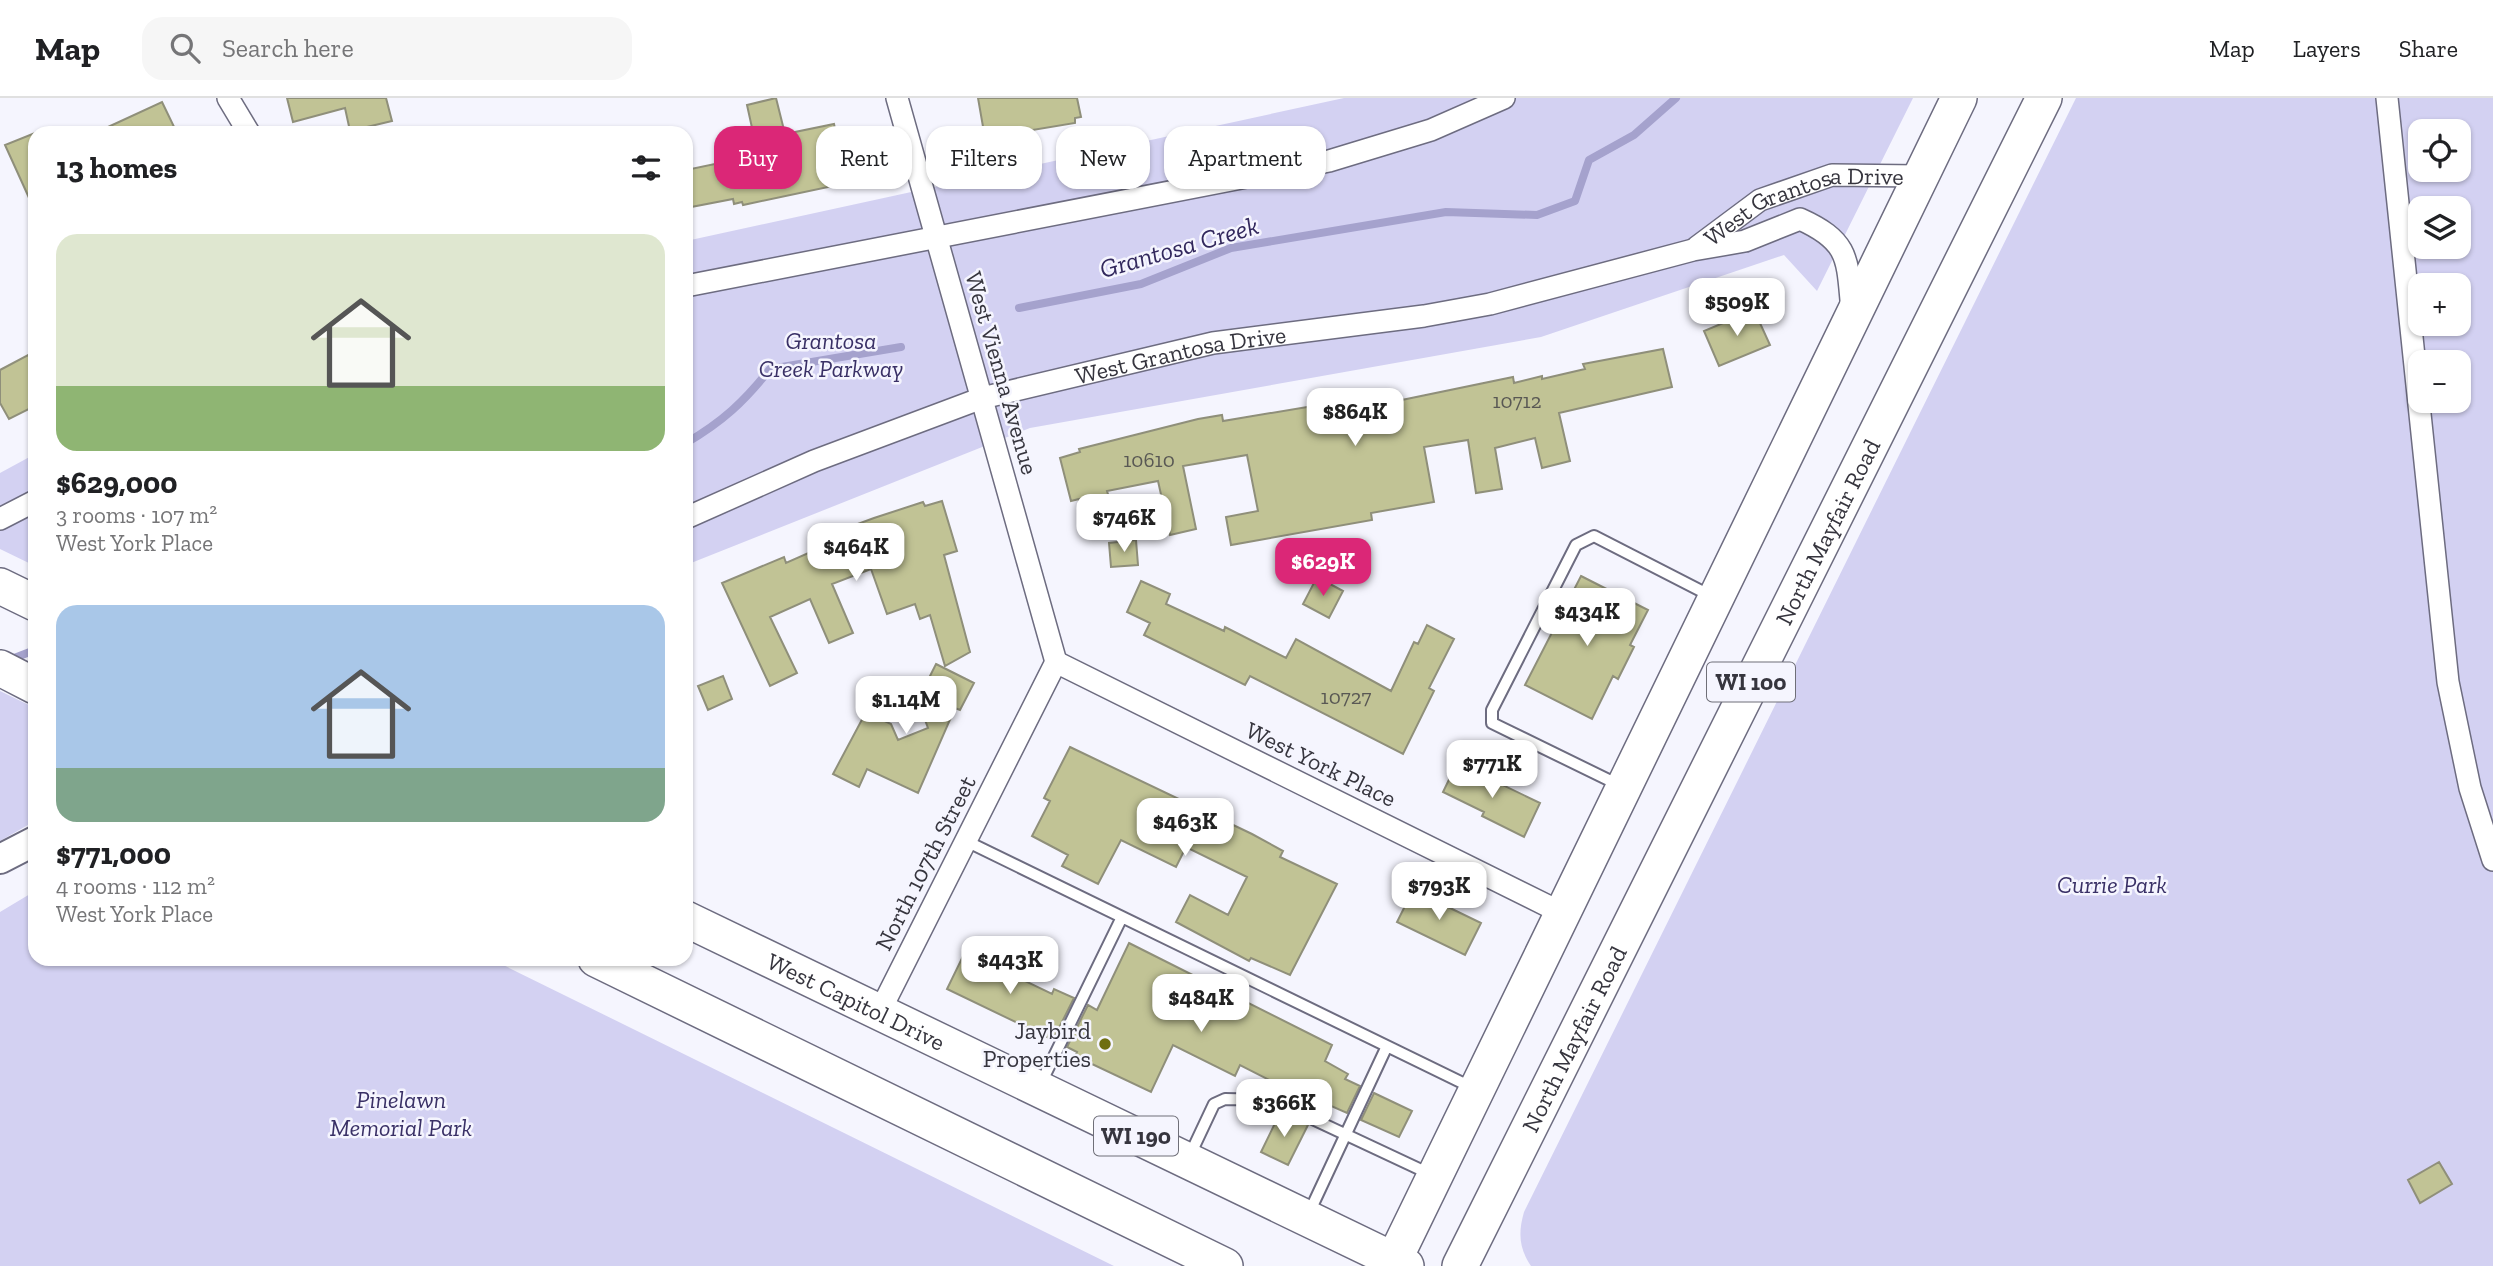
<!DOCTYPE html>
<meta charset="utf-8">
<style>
:root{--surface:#fff;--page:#f6f6f6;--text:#202124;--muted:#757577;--line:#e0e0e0;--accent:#db2777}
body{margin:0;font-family:"Zilla Slab",serif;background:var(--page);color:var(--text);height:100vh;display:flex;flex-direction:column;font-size:26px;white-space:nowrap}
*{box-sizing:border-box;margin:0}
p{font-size:23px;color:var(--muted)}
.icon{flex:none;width:38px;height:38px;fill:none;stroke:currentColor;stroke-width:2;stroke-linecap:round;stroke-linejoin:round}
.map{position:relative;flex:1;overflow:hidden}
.drawer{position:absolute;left:28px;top:28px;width:665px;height:840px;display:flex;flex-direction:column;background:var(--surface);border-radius:21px;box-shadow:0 2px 5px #0004}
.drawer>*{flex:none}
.guide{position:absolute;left:714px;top:28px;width:665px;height:63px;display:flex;gap:14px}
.buttons{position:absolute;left:2408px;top:21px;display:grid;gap:14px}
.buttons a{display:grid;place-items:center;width:63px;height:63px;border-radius:14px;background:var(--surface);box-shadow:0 2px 5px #0004;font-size:35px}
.price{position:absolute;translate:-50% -60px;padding:0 16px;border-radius:14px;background:#fff;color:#222;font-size:23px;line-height:46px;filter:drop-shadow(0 2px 4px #0008)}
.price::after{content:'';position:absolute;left:50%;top:42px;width:21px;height:16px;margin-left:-10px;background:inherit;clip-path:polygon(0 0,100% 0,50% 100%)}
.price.current{background:var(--accent);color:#fff}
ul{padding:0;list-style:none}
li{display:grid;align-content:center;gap:14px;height:371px;padding:0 28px}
li span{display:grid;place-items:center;height:217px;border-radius:21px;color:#555}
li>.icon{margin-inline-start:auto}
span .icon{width:126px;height:126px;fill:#fffc;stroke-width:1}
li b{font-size:30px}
h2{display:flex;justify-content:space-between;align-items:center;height:84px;padding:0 28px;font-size:30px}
.pill{padding:0 24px;border-radius:21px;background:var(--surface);box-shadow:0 2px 5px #0004;font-size:24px;line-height:63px}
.pill.current{background:var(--accent);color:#fff}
header{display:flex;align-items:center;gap:42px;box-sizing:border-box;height:98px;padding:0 35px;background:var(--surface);border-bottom:2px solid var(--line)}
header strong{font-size:33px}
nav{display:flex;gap:38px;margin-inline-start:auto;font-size:24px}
.search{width:490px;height:63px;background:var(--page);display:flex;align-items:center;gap:18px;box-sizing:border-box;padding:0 24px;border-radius:21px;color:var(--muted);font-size:26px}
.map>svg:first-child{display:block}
</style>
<header>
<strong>Map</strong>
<div class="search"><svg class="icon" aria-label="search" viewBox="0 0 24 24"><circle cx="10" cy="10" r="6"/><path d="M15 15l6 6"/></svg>Search here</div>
<nav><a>Map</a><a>Layers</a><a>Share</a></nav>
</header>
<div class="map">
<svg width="2493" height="1168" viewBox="0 0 2493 1168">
<rect width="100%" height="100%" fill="#f5f5fe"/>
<!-- green -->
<path fill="#d3d1f2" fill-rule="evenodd" d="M1344 0H1913L1817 193 1784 157 1541 239 1030 330 686 467V143Z
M2076 0H2493V1168H1531C1519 1150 1518 1135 1524 1114ZM2420 33H2459V72H2420ZM2420 110H2459V149H2420ZM2420 187H2459V226H2420ZM2420 264H2459V303H2420Z
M35 356V468L0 451V375Z
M0 593 35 610V723L0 743Z
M35 793V861H491L1114 1168H0V814Z"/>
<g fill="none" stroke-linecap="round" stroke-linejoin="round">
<!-- stream -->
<path stroke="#a5a2cd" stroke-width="8" d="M1019 210 1141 186 1231 150 1446 114 1537 117 1575 103 1589 62 1634 37 1676 0
M686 345C722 324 744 304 770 271L901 249
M9 562 35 552"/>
</g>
<!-- building -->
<path fill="#c1c395" stroke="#8f8f7a" stroke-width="2" d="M287 0H386L392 23 350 33 345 10 293 24Z
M776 0 785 36 834 26 847 85 743 107 742 104 734 106 733 101 686 110V72L758 57 747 7Z
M978 0H1077L1081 19 1075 20V25L985 40Z
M162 4 177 35H95Z
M35 35V113L5 47Z
M1754 212 1770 247 1719 268 1704 233Z
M1663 251 1672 289 1559 315 1570 363 1542 370 1535 340 1495 350 1502 391 1476 395 1468 342 1424 349 1434 404 1371 415 1372 422 1231 447 1226 419 1258 413 1247 357 1183 368 1196 431 1170 437 1158 383 1107 393 1111 406 1082 413 1079 401 1071 403 1060 360 1080 354 1079 351 1198 321 1222 317 1223 323 1391 295 1392 304 1513 279 1514 285 1542 278V281L1585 271 1583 266Z
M28 257 35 270V308L9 321 0 305V272Z
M942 403 957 453 944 457 970 554 945 568 930 517 920 521 915 506 887 516 871 471 832 486 853 535 829 545 810 501 770 519 797 575 770 588 722 485 784 459 786 465 829 446 825 438 874 420 923 404 925 408Z
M1136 442 1138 467 1111 469 1109 445Z
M1581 478 1648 512 1630 547 1634 549 1618 581 1613 578 1592 621 1525 587Z
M1317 479 1343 493 1329 520 1303 506Z
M1141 483 1170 496 1166 506 1224 533 1225 529 1286 560 1296 541 1391 593 1414 544 1418 546 1427 527 1454 541 1429 590 1434 593 1403 656 1250 578 1245 587 1144 537 1150 525 1127 514Z
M936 566 974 585 960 612 955 610 918 695 867 671 859 689 833 676 866 614 891 626 898 642 928 630 915 595 922 581 927 584Z
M723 578 732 601 708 612 698 588Z
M1070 649 1252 736 1283 753 1280 759 1337 786 1290 877 1251 860 1249 863 1176 824 1190 797 1228 817 1247 779 1186 749 1176 769 1121 742 1098 786 1062 768 1068 757 1032 738 1050 703 1044 700Z
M1457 665 1540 705 1524 739 1482 718 1484 714 1443 694Z
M1413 792 1481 825 1465 857 1397 824Z
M1129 845 1332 947 1325 963 1348 976 1345 981 1360 988 1347 1015 1320 1003 1315 1013 1287 1000 1291 993 1240 967 1235 978 1173 947 1151 994 1075 958 1077 954 1067 949 1088 907 1097 912Z
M965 854 1052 896 1054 891 1074 900 1053 942 947 891Z
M1374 995 1412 1013 1399 1039 1361 1022Z
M1280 1015 1308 1027 1288 1067 1261 1054Z
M2439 1064 2452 1086 2420 1105 2408 1082Z"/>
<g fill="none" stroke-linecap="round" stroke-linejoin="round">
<defs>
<path id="service" d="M1621 688 1492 625V612L1576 447 1594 438 1713 499
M966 743 1473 990
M1041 985 1122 819
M1190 1057 1214 1006 1225 1001 1272 1002 1432 1077
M1308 1117 1387 948"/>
<g id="minor">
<path d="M228 0 249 35"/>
<path d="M897 0 1056 564"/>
<path d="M2387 0 2448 584 2470 690 2493 762"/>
<path id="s1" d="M1697 149 1760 102 1832 77 1920 78"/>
<path d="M686 188 1329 63 1431 32 1504 0"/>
<path id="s2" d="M686 420 814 363 982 300 1213 245 1424 218 1490 206 1693 152 1745 143 1800 121C1851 144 1847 162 1852 213"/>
<path d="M0 421 35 403"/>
<path d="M1056 564 1562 815"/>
<path d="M879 915 1056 564"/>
</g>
<path id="tertiary" d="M0 761 35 743"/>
<g id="primary">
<path d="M0 488 35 505"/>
<path d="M0 570 35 588"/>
<path id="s3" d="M686 821 1406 1168"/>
<path d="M596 861 1225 1168"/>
<path d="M1391 1168 1959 0"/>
<path id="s4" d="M1460 1168 2044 0"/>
</g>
</defs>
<!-- service casing -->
<use href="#service" stroke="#6d6c80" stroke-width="14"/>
<!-- minor casing -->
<use href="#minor" stroke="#6d6c80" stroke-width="24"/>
<!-- tertiary casing -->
<use href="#tertiary" stroke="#6d6c80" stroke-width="32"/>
<!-- primary casing -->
<use href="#primary" stroke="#6d6c80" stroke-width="38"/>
<!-- service -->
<use href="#service" stroke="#fff" stroke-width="10"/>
<!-- minor -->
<use href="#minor" stroke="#fff" stroke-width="21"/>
<!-- tertiary -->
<use href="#tertiary" stroke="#fff" stroke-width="28"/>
<!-- primary -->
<use href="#primary" stroke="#fff" stroke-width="35"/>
</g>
<!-- markers -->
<circle fill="#6f6e10" stroke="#f5f5fe" stroke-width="2.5" cx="1105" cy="946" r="7"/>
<g text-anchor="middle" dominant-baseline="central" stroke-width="5" stroke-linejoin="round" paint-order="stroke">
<!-- number labels -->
<g font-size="21" fill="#595854">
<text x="1517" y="302">10712</text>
<text x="1149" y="361">10610</text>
<text x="1346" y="598">10727</text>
</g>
<!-- shield labels -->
<g fill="#f5f5fe" stroke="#6f6f78" stroke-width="2">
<rect x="1707" y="564.5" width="88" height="39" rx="5"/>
<rect x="1094" y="1018.5" width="84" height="39" rx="5"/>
</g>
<g font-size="23" font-weight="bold" fill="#36353e">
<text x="1751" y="584">WI 100</text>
<text x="1136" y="1038">WI 190</text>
</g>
<!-- street labels -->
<g font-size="24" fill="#36353e" stroke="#f5f5fe">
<text stroke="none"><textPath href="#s1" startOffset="119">West Grantosa Drive</textPath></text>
<text stroke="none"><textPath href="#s2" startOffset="523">West Grantosa Drive</textPath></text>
<text transform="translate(1002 275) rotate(74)">West Vienna Avenue</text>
<text stroke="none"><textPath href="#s4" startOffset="821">North Mayfair Road</textPath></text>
<text transform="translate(1321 666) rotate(26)">West York Place</text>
<text transform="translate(925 765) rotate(-63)">North 107th Street</text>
<text stroke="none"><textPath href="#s3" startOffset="189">West Capitol Drive</textPath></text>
<text stroke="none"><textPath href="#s4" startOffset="254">North Mayfair Road</textPath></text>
</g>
<!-- park labels -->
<g font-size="24" font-style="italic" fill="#393066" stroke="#f5f5fe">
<text x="831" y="242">Grantosa<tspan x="831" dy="28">Creek Parkway</tspan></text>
<text x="2112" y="786">Currie Park</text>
<text x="401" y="1001">Pinelawn<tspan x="401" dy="28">Memorial Park</tspan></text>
</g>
<!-- poi labels -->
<g font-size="24" fill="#36353e" stroke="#f5f5fe" text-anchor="end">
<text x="1091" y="932">Jaybird<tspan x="1091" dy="28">Properties</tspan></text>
</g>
<!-- water labels -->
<g font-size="26" font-style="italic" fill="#32285d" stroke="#f5f5fe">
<text transform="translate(1179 149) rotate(-16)">Grantosa Creek</text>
</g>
</g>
</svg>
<div class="buttons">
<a><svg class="icon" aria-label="locate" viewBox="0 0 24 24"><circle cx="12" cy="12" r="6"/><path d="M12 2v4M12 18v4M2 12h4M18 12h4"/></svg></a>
<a><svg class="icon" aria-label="layers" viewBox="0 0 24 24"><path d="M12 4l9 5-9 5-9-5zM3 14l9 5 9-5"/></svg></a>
<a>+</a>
<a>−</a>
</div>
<b class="price" style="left:1737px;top:240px">$509K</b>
<b class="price" style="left:1355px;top:350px">$864K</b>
<b class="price" style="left:1124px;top:456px">$746K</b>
<b class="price" style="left:856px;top:485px">$464K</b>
<b class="price current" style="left:1323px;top:500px">$629K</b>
<b class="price" style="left:1587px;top:550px">$434K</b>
<b class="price" style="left:906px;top:638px">$1.14M</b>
<b class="price" style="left:1492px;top:702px">$771K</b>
<b class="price" style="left:1185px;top:760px">$463K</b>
<b class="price" style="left:1439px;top:824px">$793K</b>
<b class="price" style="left:1010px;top:898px">$443K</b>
<b class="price" style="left:1201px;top:936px">$484K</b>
<b class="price" style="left:1284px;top:1041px">$366K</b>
<div class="guide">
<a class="pill current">Buy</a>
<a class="pill">Rent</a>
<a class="pill">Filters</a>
<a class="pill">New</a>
<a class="pill">Apartment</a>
</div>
<section class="drawer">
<h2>13 homes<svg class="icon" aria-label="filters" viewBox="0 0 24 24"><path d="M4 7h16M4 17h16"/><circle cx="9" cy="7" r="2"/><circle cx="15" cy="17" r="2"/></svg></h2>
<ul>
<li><span style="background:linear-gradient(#dfe7d0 70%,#8fb573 0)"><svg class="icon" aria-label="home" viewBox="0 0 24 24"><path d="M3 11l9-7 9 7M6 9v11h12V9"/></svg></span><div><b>$629,000</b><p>3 rooms · 107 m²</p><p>West York Place</p></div></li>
<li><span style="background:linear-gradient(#a9c7e8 75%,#7fa58c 0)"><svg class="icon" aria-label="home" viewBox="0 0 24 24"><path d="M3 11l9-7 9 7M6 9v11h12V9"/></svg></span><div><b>$771,000</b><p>4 rooms · 112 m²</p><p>West York Place</p></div></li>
</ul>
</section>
</div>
